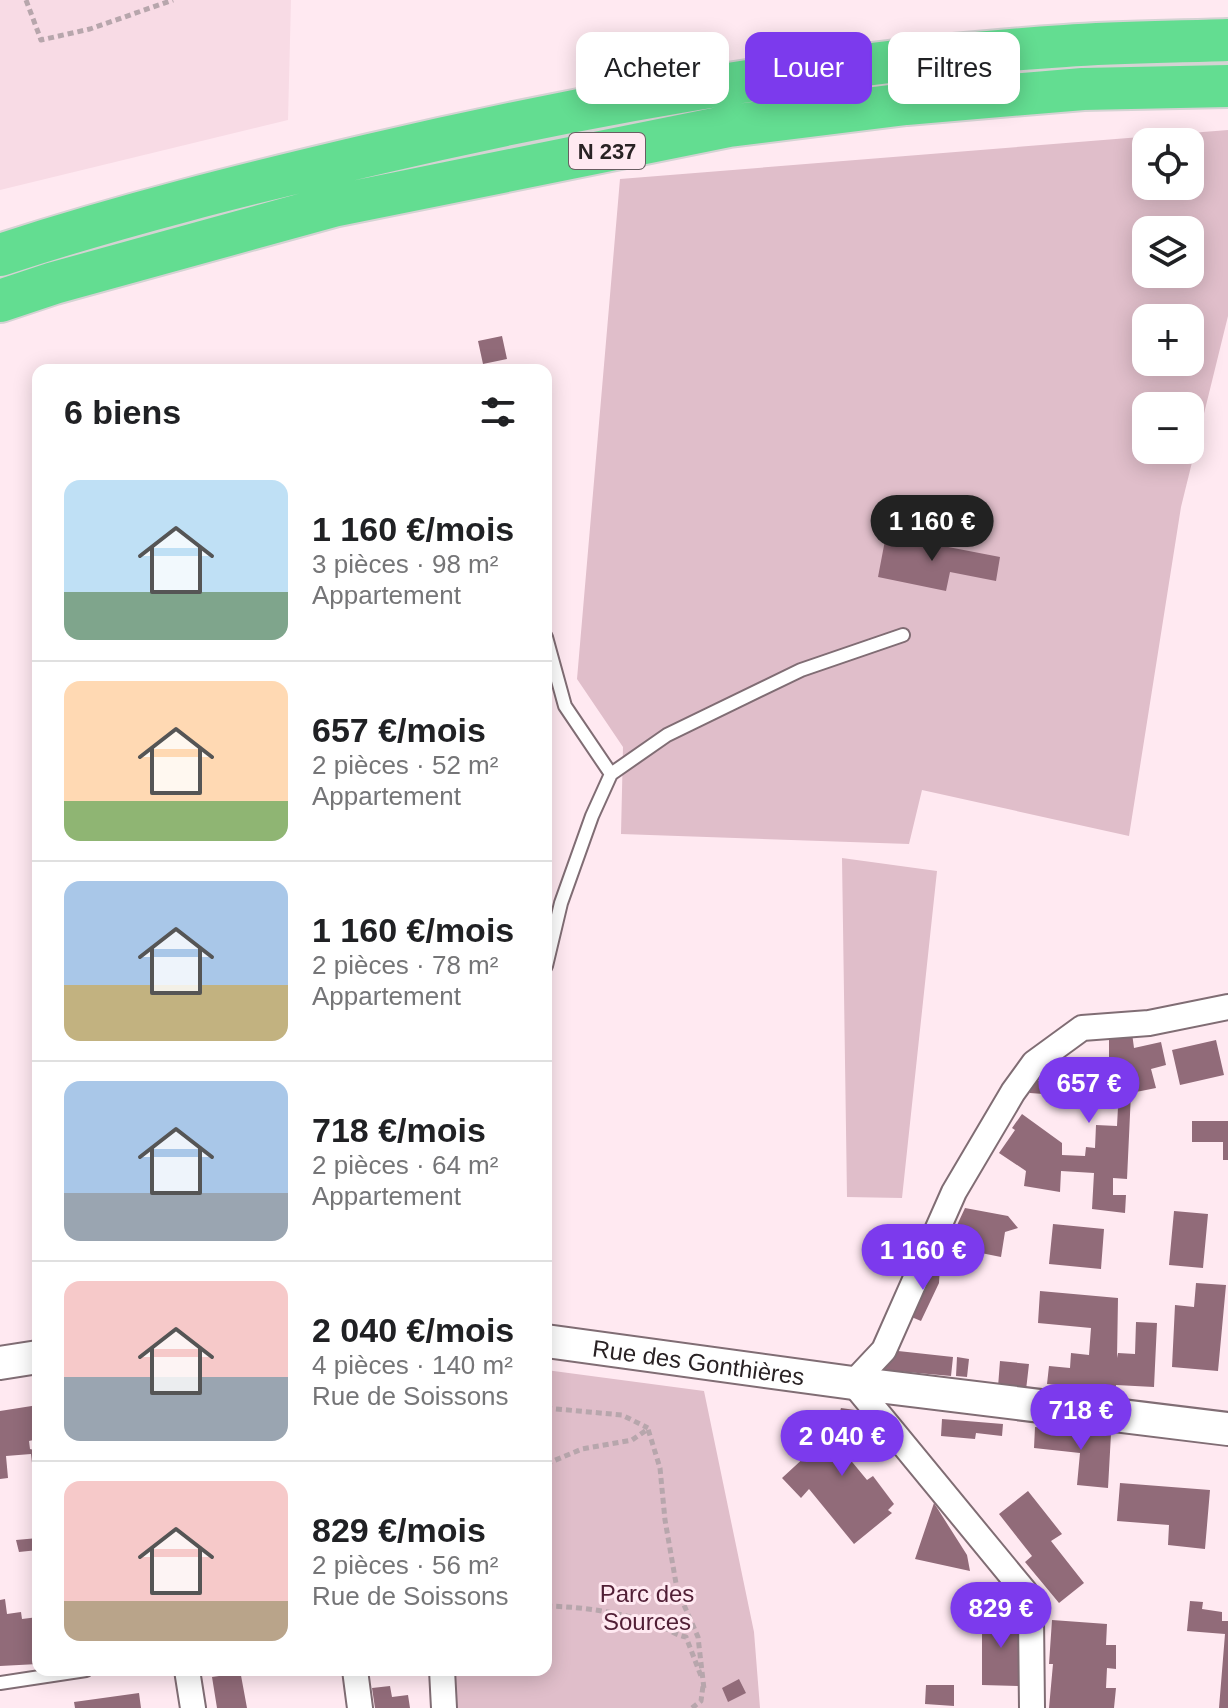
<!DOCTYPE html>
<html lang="fr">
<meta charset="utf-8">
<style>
:root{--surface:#fff;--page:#f2f2f2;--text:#202124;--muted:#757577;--line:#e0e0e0;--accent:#7c3aed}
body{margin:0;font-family:Helvetica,sans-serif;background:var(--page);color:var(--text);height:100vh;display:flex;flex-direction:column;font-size:30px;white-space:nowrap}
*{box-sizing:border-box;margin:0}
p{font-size:26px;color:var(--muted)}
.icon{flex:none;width:44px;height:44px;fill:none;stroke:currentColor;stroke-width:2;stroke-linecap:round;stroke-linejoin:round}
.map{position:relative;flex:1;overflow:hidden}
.details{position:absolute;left:32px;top:364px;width:520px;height:1312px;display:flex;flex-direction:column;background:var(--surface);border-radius:16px;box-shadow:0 4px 20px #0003}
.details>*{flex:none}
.hud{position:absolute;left:576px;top:32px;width:532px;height:72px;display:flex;gap:16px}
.controls{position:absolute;left:1132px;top:128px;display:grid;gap:16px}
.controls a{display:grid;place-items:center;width:72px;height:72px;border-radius:16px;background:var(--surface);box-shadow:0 4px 20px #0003;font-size:40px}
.price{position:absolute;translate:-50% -68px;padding:0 18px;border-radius:28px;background:var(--accent);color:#fff;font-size:26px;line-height:52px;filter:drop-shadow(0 2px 4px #0008)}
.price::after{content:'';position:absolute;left:50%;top:48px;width:24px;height:18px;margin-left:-12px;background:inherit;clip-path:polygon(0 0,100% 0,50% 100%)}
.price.on{background:#222;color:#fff}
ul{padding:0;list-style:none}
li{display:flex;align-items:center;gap:24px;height:200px;padding:0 32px}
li+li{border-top:2px solid var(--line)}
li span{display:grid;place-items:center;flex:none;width:224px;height:160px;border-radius:16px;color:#555}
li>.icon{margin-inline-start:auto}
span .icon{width:96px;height:96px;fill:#fffc;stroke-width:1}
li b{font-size:34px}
h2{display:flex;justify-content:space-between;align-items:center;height:96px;padding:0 32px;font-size:34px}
.pill{padding:0 28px;border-radius:16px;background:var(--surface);box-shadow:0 4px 20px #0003;font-size:28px;line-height:72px}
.pill.on{background:var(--accent);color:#fff}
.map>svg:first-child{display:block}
</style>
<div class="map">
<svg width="1228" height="1708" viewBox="0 0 1228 1708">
<rect width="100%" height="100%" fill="#ffe9f1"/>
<!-- built -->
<path fill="#f8dbe5" d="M0 0H291L288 120 0 190Z"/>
<!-- green -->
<path fill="#e0beca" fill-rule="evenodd" d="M1228 130V316L1181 507 1129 836 922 790 909 844 621 834 623 747 577 679 620 179ZM1146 142H1190V186H1146ZM1146 230H1190V274H1146ZM1146 318H1190V362H1146ZM1146 406H1190V450H1146Z
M842 858 937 871 902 1198 847 1197Z
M546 1370 704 1391 754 1632 760 1708H456L452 1670H546Z"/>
<!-- building -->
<path fill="#916b79" d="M502 336 507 359 483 364 478 341Z
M886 535 1000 557 996 581 950 572 946 591 878 577Z
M34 962H38V1036H35Z
M1132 1033 1134 1048 1161 1042 1166 1065 1151 1069 1156 1088 1131 1093 1127 1179 1113 1178V1195H1126L1125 1213 1092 1209 1094 1173 1061 1171 1060 1192 1024 1186 1026 1171 999 1153 1015 1130 1012 1128 1022 1114 1062 1143V1155L1085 1156 1086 1147 1095 1148 1096 1125 1117 1126 1118 1107H1109L1110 1099 1030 1093V1085L1033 1081H1044L1051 1076H1058V1073L1109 1075V1038Z
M1216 1040 1224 1075 1180 1085 1172 1050Z
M1192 1121H1228V1160H1223V1142H1192Z
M965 1208 1008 1216 1018 1228 1005 1232 1001 1257 971 1251 965 1262 945 1251Z
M1174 1211 1208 1214 1203 1268 1169 1265Z
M1053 1224 1104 1229 1101 1269 1049 1264Z
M923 1265 940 1266 939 1283 921 1321 902 1313Z
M1196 1283 1226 1285 1218 1371 1172 1367 1175 1305 1194 1307Z
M1040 1291 1118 1298 1117 1358 1118 1353 1135 1354 1136 1322 1157 1323 1154 1387 1116 1385 1115 1398 1102 1397V1389L1047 1384 1049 1366 1070 1368 1071 1353 1089 1355 1091 1328 1038 1323Z
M889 1350 953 1357 951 1376 884 1370Z
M957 1357 969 1359 967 1377 956 1376Z
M1000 1361 1029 1364 1026 1390 998 1387Z
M38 1405V1439L29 1441 30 1449 38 1451V1463H32L31 1454 6 1456 8 1478 0 1479V1411Z
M841 1408 855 1410 876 1434 848 1457 867 1480 873 1476 894 1504 888 1510 892 1513 854 1544 809 1489 801 1498 782 1478 807 1455 800 1447 822 1427 835 1442 847 1431 837 1421Z
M942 1419 1003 1424 1002 1436 976 1433 975 1439 941 1436Z
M1035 1427 1111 1434 1108 1488 1077 1485 1080 1453 1034 1448Z
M1120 1483 1210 1490 1205 1549 1168 1545 1169 1525 1117 1521Z
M1028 1491 1062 1534 1051 1541 1084 1583 1059 1603 1025 1562 1032 1556 999 1514Z
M934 1503 967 1555 970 1571 915 1559Z
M38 1538V1550L19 1552 16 1540Z
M5 1599 7 1614 21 1612 22 1619 38 1617V1664L0 1666V1600Z
M1190 1601 1203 1602 1202 1609 1222 1612V1621H1228V1708H1219L1225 1634 1187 1631Z
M1005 1604 1019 1624 1020 1686 982 1685V1625H991V1611H996Z
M1052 1620 1107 1624 1106 1645H1116V1669L1107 1668 1106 1688H1116L1114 1708H1049L1053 1664H1049Z
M226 1670H240L247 1708H217L212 1677 226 1675Z
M739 1679 746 1693 728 1702 722 1688Z
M926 1685H954V1706L925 1704Z
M390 1686 392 1697 408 1695 410 1708H375L372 1688Z
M139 1693 141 1708H75L74 1702Z"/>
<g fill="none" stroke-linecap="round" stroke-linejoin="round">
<defs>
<path id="lane" d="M546 637 565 706 611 774
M546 966 561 903 592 816 611 774 667 735 801 670 903 635
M0 1683 86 1670"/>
<path id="street" d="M187 1670 193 1708
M355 1670 360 1708
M442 1670 444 1708
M1032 1708 1031 1618 1025 1592 853 1383 884 1350 954 1192 1013 1092 1034 1063 1082 1028 1149 1023 1228 1007"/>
<g id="secondary">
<path id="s1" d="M546 1341 853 1383 1228 1429"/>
<path d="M0 1363 38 1357"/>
</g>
<path id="highway" d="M0 255C122 215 246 184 370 155 599 101 830 61 1065 46 1119 42 1174 42 1228 40
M0 301 54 283 333 206 729 126 906 104 1083 89 1228 86"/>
</defs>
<!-- lane casing -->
<use href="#lane" stroke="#806d74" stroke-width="16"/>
<!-- street casing -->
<use href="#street" stroke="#806d74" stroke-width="28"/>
<!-- secondary casing -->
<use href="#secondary" stroke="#806d74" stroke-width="36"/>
<!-- highway casing -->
<use href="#highway" stroke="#d4d3d3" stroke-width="46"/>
<!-- path -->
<path stroke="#b7a6ac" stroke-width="5" stroke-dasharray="6 4" stroke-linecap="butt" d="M26 0 41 40 90 29 173 0
M546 1408 622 1415 648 1428
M546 1464 582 1449 632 1440 648 1429 660 1468 665 1520 677 1589 698 1637 704 1689
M546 1606C586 1607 619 1612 657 1625 668 1628 674 1635 686 1637L701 1676
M692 1708 701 1701 703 1686"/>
<!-- lane -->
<use href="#lane" stroke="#fff" stroke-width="12"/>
<!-- street -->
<use href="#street" stroke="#fff" stroke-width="24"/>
<!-- secondary -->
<use href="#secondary" stroke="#fff" stroke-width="32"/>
<!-- highway -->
<use href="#highway" stroke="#63dd91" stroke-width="42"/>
</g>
<g text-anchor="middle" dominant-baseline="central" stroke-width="6" stroke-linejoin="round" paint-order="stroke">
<!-- shield labels -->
<rect fill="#ffe9f1" stroke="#695e62" stroke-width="2" x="569" y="133" width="76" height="36" rx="6"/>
<g font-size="22" font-weight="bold" fill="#292224">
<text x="607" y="151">N 237</text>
</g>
<!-- street labels -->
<g font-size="24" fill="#292224" stroke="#ffe9f1">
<text stroke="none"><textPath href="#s1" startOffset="154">Rue des Gonthières</textPath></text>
</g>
<!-- park labels -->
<g font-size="24" fill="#511e35" stroke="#ffe9f1">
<text x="647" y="1593">Parc des<tspan x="647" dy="28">Sources</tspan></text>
</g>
</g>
</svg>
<div class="controls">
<a><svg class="icon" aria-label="locate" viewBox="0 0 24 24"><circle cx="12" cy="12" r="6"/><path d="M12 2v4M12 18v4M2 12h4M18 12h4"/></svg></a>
<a><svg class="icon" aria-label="layers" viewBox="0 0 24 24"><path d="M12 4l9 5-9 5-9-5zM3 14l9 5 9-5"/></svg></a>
<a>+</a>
<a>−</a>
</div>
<b class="price on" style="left:932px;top:563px">1 160 €</b>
<b class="price" style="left:1089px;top:1125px">657 €</b>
<b class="price" style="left:923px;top:1292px">1 160 €</b>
<b class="price" style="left:1081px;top:1452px">718 €</b>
<b class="price" style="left:842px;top:1478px">2 040 €</b>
<b class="price" style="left:1001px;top:1650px">829 €</b>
<div class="hud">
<a class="pill">Acheter</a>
<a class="pill on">Louer</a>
<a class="pill">Filtres</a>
</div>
<section class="details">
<h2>6 biens<svg class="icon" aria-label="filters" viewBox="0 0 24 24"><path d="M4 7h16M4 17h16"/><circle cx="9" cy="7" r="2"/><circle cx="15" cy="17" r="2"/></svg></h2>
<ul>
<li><span style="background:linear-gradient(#bfe0f5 70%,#7fa58c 0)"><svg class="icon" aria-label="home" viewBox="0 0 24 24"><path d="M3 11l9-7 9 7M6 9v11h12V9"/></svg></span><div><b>1 160 €/mois</b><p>3 pièces · 98 m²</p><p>Appartement</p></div></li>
<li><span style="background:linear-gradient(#ffd9b3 75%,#8fb573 0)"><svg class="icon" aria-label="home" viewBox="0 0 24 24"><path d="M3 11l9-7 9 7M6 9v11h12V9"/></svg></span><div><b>657 €/mois</b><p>2 pièces · 52 m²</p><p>Appartement</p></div></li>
<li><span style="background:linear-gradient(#a9c7e8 65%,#c2b280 0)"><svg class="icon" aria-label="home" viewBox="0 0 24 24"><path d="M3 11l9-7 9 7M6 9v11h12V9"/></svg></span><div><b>1 160 €/mois</b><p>2 pièces · 78 m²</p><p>Appartement</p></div></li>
<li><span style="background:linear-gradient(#a9c7e8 70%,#9aa5b1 0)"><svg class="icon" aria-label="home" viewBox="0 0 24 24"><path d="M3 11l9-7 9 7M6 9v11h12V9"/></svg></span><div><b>718 €/mois</b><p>2 pièces · 64 m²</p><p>Appartement</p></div></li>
<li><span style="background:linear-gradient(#f6c9c9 60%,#9aa5b1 0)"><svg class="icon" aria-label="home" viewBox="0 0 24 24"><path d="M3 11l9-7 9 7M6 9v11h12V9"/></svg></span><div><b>2 040 €/mois</b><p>4 pièces · 140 m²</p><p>Rue de Soissons</p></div></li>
<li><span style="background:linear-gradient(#f6c9c9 75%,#b9a48a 0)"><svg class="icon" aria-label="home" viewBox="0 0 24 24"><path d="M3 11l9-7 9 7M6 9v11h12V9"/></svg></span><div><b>829 €/mois</b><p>2 pièces · 56 m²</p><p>Rue de Soissons</p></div></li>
</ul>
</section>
</div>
